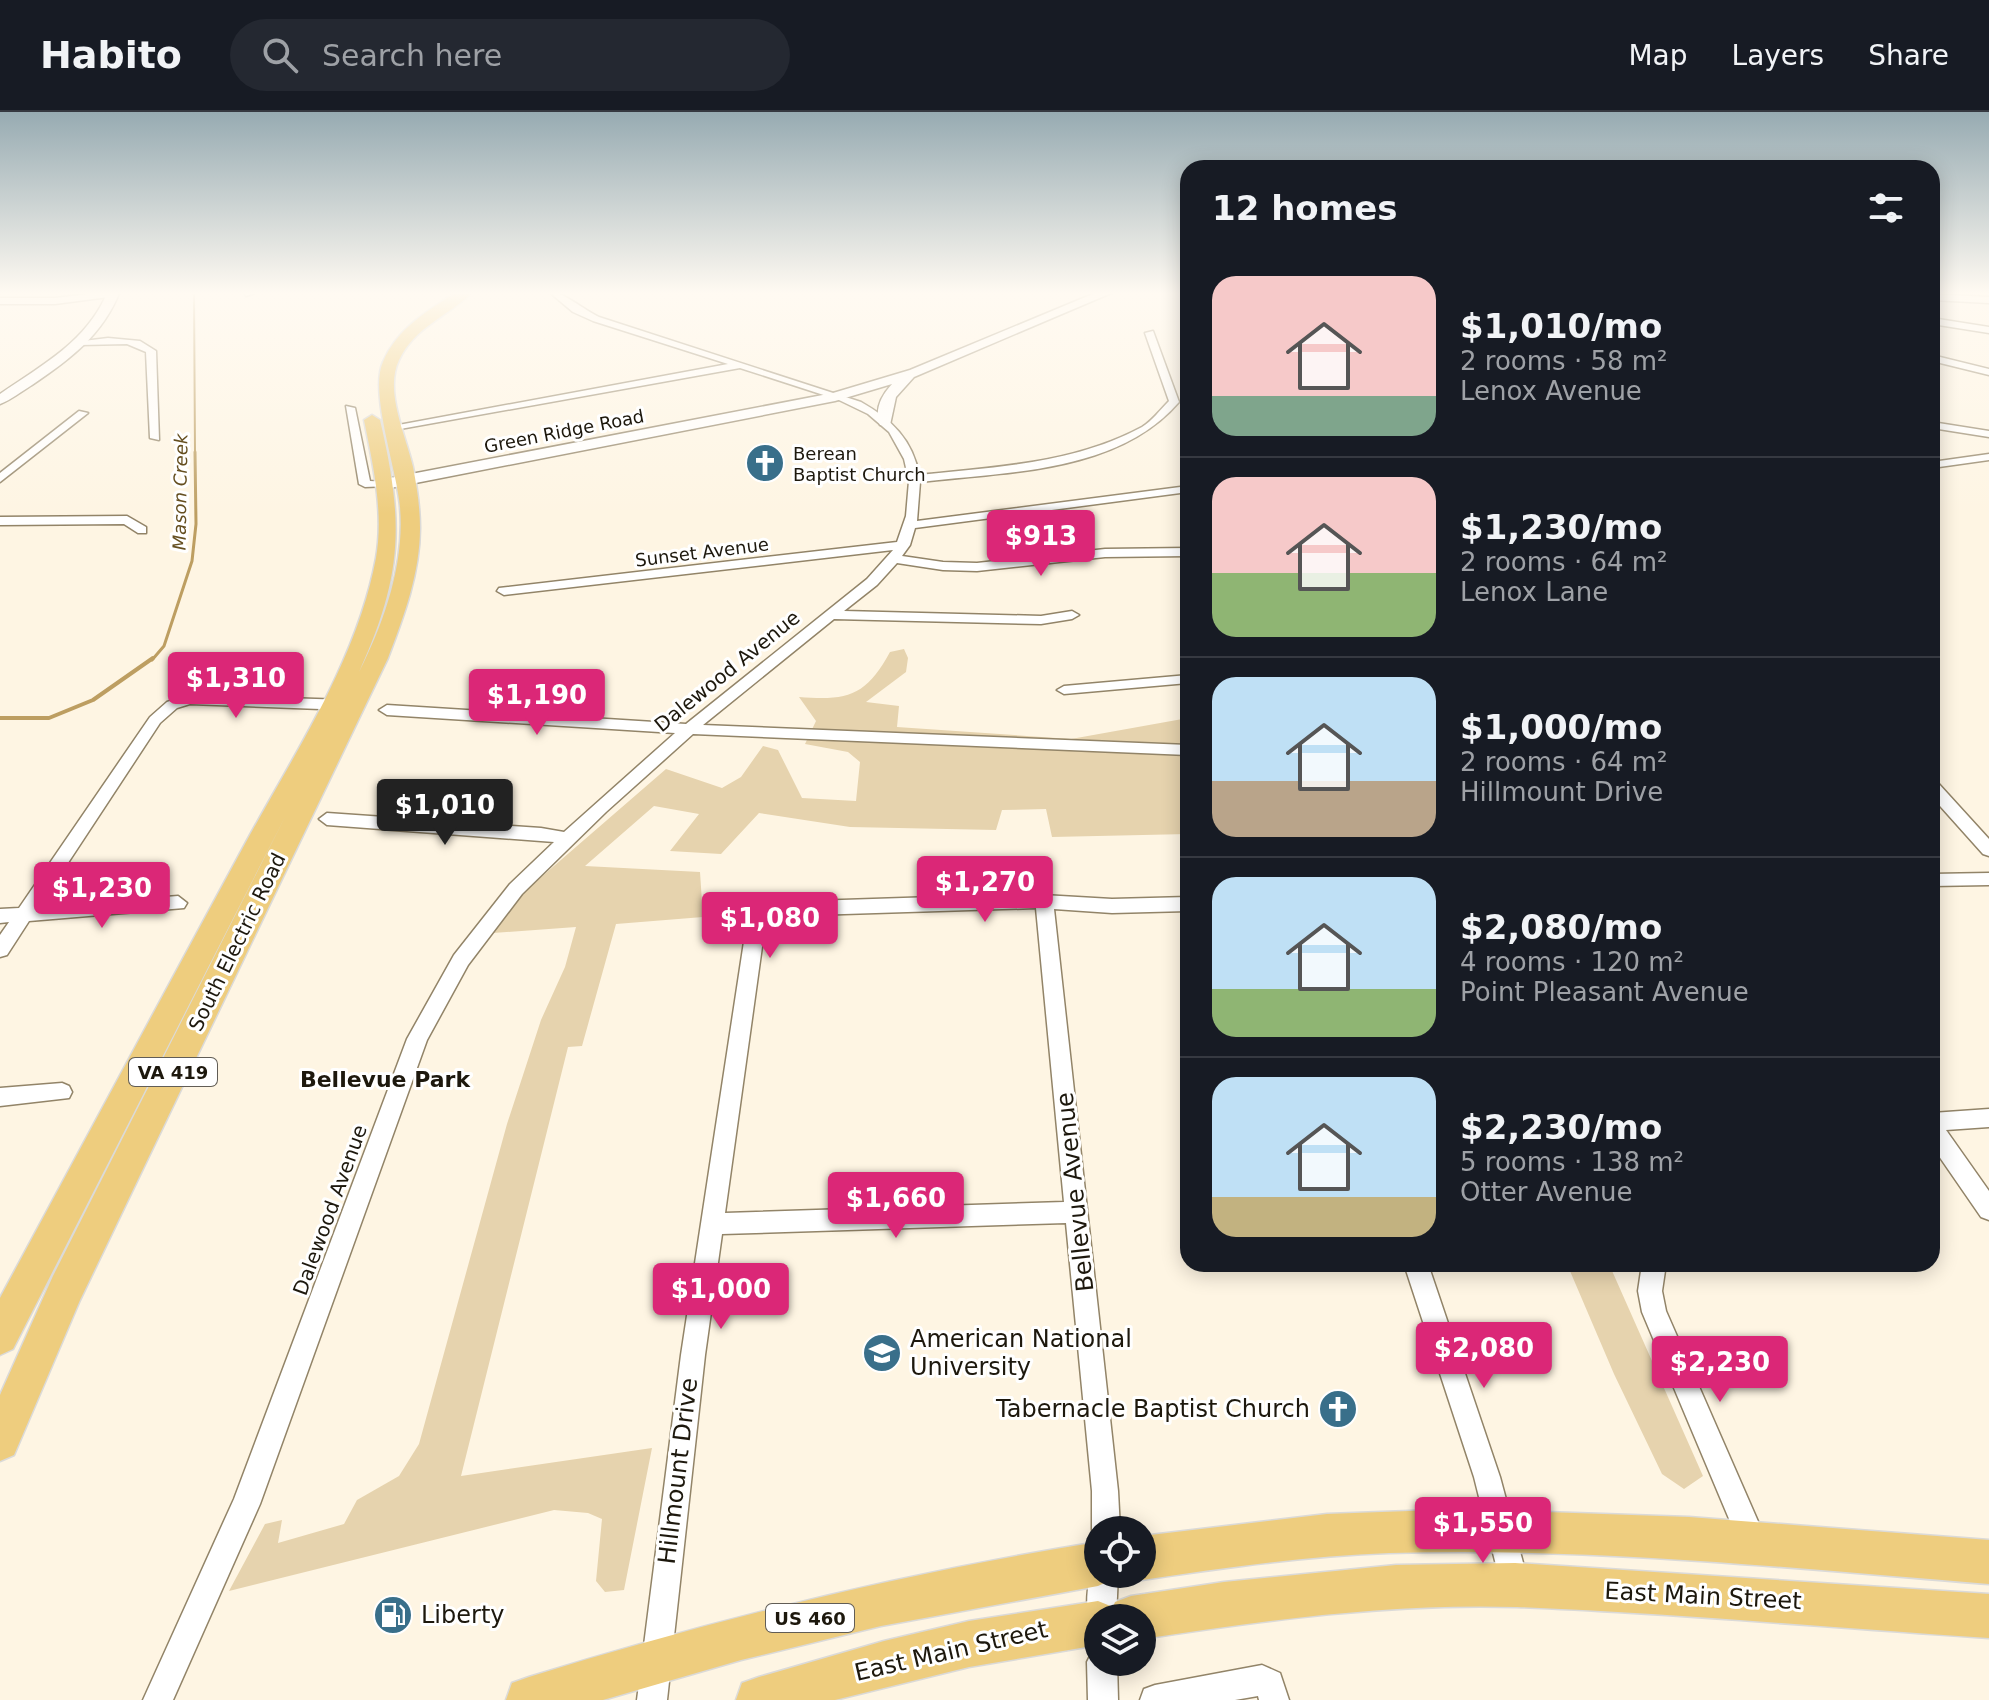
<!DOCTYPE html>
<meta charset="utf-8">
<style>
:root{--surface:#171b24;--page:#242831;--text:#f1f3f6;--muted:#9ea1a6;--line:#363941;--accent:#db2777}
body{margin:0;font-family:"DejaVu Sans",sans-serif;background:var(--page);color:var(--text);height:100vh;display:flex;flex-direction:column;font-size:30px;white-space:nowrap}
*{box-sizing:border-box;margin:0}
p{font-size:26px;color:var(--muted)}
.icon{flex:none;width:44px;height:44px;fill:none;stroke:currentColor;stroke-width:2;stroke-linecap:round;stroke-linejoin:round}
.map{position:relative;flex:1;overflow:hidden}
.panel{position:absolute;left:1180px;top:48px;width:760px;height:1112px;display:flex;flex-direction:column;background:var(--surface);border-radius:24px;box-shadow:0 4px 20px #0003}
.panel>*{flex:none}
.tools{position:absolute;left:1084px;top:1404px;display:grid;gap:16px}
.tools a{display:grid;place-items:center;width:72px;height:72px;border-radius:50%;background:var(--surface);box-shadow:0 4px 20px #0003;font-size:40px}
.price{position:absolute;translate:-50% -68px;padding:0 18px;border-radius:8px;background:var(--accent);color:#fff;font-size:26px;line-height:52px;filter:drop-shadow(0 2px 4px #0008)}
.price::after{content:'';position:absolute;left:50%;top:48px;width:24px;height:18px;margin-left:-12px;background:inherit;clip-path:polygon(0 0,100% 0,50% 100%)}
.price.on{background:#222;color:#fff}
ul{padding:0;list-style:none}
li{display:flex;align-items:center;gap:24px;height:200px;padding:0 32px}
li+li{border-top:2px solid var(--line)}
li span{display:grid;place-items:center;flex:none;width:224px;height:160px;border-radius:24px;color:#555}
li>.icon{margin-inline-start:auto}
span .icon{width:96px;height:96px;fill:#fffc;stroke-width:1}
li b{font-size:34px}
h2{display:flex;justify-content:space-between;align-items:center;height:96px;padding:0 32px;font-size:34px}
header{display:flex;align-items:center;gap:48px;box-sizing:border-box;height:112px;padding:0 40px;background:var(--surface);border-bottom:2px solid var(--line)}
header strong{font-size:38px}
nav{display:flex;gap:44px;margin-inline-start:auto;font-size:28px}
.search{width:560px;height:72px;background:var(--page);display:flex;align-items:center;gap:20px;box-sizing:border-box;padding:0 28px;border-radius:44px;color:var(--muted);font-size:30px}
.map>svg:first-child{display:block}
</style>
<header>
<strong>Habito</strong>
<div class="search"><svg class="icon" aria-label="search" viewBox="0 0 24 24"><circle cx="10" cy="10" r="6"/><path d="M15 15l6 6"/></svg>Search here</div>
<nav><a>Map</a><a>Layers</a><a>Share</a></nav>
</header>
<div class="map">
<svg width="1989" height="1588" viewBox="0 0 1989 1588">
<rect width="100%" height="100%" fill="#fef5e3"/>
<!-- green -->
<path fill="#e6d3ae" d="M904 537 908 546 906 560 866 590 899 594 897 615 1071 627 1188 606V722L1052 725 1046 697 1002 698 996 718 850 715 759 701 721 742 670 739 699 702 654 694 585 754 700 760 703 805 616 812 582 934 568 935 461 1364 652 1336 624 1478 605 1480 596 1469 602 1407 588 1401 554 1398 229 1479 265 1412 282 1408 278 1431 344 1412 357 1388 399 1364 419 1332 507 1012 541 908 565 855 576 815 493 821 517 786 666 657 722 676 741 665 763 634 778 638 802 686 856 689 860 650 848 640 805 632 816 609 799 585C848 589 866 584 890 540Z
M1567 1152H1609L1703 1364 1684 1377 1662 1362 1614 1262Z"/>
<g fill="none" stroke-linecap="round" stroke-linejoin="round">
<!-- stream-far2 -->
<path stroke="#bd9e61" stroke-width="2" d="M194 179 195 342"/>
<!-- stream-far1 -->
<path stroke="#bd9e61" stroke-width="3" d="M152 548 164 534 192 449 196 412 195 340"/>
<!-- stream -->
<path stroke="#bd9e61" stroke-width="4" d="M0 606H49L93 588 153 546"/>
<defs>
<path id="street" d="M113 179 116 184 55 192H0V186H55Z
M243 179H261L246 184Z
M548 179C562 179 584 198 599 205L861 290C891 307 913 328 919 363 995 355 1073 352 1142 315 1152 309 1160 298 1169 289L1145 221 1153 219 1179 290C1118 361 1007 360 920 370L917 409 1188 374V380L915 416 910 433 902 444 943 450 977 451 1105 437 1188 436V444L1105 445 977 459 943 458 897 451 877 473 844 499 1041 504 1072 499 1079 503 1072 507 1041 512 834 507 703 613 1188 633V643L693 622 606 700 522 782 468 853 427 928 260 1392 173 1588H143L234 1387 407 927 454 843 510 772 554 730 327 713 319 707 327 701 541 716 564 720 675 621 387 603 379 598 387 593 686 612 867 467 893 438 504 483 497 479 499 476 897 430 906 404 909 369 904 347 889 320 868 302 839 288 740 256 389 319 388 317 393 314 728 252 593 209 573 200Z
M1932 182 1989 185V191L1932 188Z
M1932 206 1989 215V221L1932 212Z
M108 226 140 229 156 239 159 328 150 326 146 240 127 232 80 233 75 230Z
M1932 243 1989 257V263L1932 249Z
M346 294 355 296 370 369 389 370V374L365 375 359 372Z
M79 299 88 301 0 370V361Z
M1932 310 1989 319V325L1932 316Z
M1989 342V348L1932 356V350Z
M127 404 146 415V421H138L124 412 0 413V405Z
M1188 563V571L1064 582 1057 578 1064 574Z
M189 583 347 588 354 593 347 598 190 592 177 596 160 611 39 795 178 784 187 791 184 796 29 809 7 843 0 845V823L9 810 0 811V797L19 796 150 605 167 590Z
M1932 670 1938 671 1989 727V744L1983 742 1932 685Z
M1989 761V773L1932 774V762Z
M1026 782 1112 787 1188 785V799L1112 801 1054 797 1118 1379 1120 1418H1098V1428L1092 1418V1379L1066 1111 722 1122 705 1243 667 1588H637L681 1243 747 810 762 795 781 790ZM1036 796 1064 1090 725 1101 765 813 781 804Z
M62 971 69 974 72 980 69 986 0 994V976Z
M1989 997V1015L1946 1018 1989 1079V1108L1981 1105 1932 1034V1001Z
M1404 1152H1428L1500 1365 1529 1473 1525 1483 1515 1487 1505 1483 1501 1473 1474 1365Z
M1642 1152H1666L1662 1179 1666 1199 1767 1430 1763 1440 1753 1444 1743 1440 1642 1200 1638 1179Z
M1098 1450V1462H1118L1116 1506H1098V1519L1092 1516C1084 1498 1087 1470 1094 1452Z
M1098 1537V1550H1117L1118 1588H1088L1087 1550 1092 1540Z
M1262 1553 1280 1561 1289 1588H1259L1258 1584 1235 1588H1140L1144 1577 1155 1573Z"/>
<path id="secondary" d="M108 179H120C103 223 69 248 32 273 22 279 11 288 0 292V282C42 253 88 229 108 179Z
M1100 179H1116L914 265 896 285 890 313H880C874 298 881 284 892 272L835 289 385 377 377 372 385 367 833 281 910 258Z"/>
<path id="primary" d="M458 179H474C449 204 415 214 399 248 384 279 406 324 413 355 417 375 420 396 420 416 420 461 404 504 388 546L80 1188 14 1343 0 1349V1283L53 1164 286 703 13 1237 0 1243V1186C82 1034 163 883 245 732 294 642 357 549 376 446 384 400 373 353 364 308L372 303 380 308C404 411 403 463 359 560 384 511 405 451 400 395 397 358 369 280 383 250 397 216 429 198 458 179Z
M1464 1397 1689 1405 1989 1428V1472C1790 1456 1590 1435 1389 1441 1306 1444 1224 1456 1142 1468L1128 1462H1142V1424L1327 1402Z
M1098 1430V1462H1116L1113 1467 1098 1474 881 1514 741 1548 603 1588H506L512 1571 529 1565C716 1507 904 1461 1098 1430Z
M1515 1451 1989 1482V1526C1832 1516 1674 1501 1517 1495 1392 1491 1265 1508 1142 1527V1506H1098V1533L969 1555 835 1588H736L742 1571 759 1565 884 1529 969 1509 1098 1489 1113 1495 1115 1490 1131 1484 1224 1470 1396 1453Z"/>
</defs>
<!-- street casing -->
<use href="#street" stroke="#928468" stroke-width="3"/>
<!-- secondary casing -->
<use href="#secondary" stroke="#928468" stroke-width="3"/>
<!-- primary casing -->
<use href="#primary" stroke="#dbdad8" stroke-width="3"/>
<!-- street -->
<use href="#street" fill="#fff" fill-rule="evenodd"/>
<!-- secondary -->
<use href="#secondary" fill="#fff" fill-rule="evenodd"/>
<!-- primary -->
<use href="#primary" fill="#eecd7e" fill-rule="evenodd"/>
</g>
<!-- sky -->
<linearGradient id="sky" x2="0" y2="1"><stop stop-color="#97abb2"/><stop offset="0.45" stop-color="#fffaf2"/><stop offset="1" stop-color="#fffaf2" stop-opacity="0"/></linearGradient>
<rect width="1989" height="402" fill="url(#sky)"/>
<!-- icons -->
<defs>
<symbol id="church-disc" viewBox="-11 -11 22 22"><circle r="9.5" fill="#396f8a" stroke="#fff"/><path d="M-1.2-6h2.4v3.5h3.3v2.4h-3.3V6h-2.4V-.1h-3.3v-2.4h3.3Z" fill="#fff"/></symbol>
<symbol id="university-disc" viewBox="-11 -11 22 22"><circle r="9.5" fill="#396f8a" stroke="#fff"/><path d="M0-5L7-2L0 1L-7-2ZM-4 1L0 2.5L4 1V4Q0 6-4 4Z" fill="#fff"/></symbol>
<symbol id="fuel-disc" viewBox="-11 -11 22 22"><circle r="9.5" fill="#396f8a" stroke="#fff"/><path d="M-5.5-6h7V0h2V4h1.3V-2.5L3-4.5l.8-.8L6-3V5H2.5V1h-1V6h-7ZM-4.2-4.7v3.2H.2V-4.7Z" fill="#fff"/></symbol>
</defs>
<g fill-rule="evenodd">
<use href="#church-disc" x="743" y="329" width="44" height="44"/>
<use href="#university-disc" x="860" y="1219" width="44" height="44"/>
<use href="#church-disc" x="1316" y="1275" width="44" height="44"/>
<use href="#fuel-disc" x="371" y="1481" width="44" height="44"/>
</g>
<g text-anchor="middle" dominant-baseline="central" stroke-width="6" stroke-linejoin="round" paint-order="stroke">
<!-- far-street labels -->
<g font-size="18" fill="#1d180d" stroke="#fff">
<text transform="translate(564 319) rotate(-11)">Green Ridge Road</text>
<text transform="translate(702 440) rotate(-7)">Sunset Avenue</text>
</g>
<!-- far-poi labels -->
<g font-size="18" fill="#1d180d" stroke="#fff" text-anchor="start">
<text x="793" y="341">Berean<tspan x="793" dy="21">Baptist Church</tspan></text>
</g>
<!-- far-water labels -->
<g font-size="18" font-style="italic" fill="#654f20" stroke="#fff">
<text transform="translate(180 380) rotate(-89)">Mason Creek</text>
</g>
<!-- shield labels -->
<g fill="#fff" stroke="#615d56" stroke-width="2">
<rect x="129" y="946" width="88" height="28" rx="6"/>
<rect x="766" y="1492" width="88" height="28" rx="6"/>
</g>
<g font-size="18" font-weight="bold" fill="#1d180d">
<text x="173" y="960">VA 419</text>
<text x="810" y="1506">US 460</text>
</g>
<!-- street labels -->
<g font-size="20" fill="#1d180d" stroke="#fff">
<text transform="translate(727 559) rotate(-39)">Dalewood Avenue</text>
<text transform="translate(237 830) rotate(-64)">South Electric Road</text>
<text transform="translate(330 1098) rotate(-70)">Dalewood Avenue</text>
</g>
<!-- neighbourhood labels -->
<g font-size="22" font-weight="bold" fill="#1d180d" stroke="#fff">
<text x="385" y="967">Bellevue Park</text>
</g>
<!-- near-street labels -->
<g font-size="24" fill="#1d180d" stroke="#fff">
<text transform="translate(1075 1080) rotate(-96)">Bellevue Avenue</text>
<text transform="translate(678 1359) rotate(-83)">Hillmount Drive</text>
<text transform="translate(1703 1484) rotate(3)">East Main Street</text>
<text transform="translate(951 1539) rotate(-13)">East Main Street</text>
</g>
<!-- near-poi labels -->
<g font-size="24" fill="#1d180d" stroke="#fff" text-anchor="start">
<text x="910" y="1227">American National<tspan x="910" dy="28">University</tspan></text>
<text x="1310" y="1297" text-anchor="end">Tabernacle Baptist Church</text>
<text x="421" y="1503">Liberty</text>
</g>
</g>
</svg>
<div class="tools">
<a><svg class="icon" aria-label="locate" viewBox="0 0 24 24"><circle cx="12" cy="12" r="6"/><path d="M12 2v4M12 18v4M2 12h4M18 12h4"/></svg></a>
<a><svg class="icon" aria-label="layers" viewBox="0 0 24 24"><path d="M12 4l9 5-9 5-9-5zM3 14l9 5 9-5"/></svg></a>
</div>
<b class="price" style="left:1041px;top:466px">$913</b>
<b class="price" style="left:236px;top:608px">$1,310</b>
<b class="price" style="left:537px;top:625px">$1,190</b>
<b class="price on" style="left:445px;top:735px">$1,010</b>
<b class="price" style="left:985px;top:812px">$1,270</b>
<b class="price" style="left:102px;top:818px">$1,230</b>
<b class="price" style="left:770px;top:848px">$1,080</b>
<b class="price" style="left:896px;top:1128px">$1,660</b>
<b class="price" style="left:721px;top:1219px">$1,000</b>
<b class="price" style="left:1484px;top:1278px">$2,080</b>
<b class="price" style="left:1720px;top:1292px">$2,230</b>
<b class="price" style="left:1483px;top:1453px">$1,550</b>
<section class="panel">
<h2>12 homes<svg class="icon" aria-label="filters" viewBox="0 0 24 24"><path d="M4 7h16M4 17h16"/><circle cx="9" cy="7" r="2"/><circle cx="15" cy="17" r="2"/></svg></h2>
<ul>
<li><span style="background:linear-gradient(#f6c9c9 75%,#7fa58c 0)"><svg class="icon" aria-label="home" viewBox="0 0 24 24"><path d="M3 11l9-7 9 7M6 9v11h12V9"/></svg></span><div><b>$1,010/mo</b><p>2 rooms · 58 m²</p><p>Lenox Avenue</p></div></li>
<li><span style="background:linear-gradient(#f6c9c9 60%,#8fb573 0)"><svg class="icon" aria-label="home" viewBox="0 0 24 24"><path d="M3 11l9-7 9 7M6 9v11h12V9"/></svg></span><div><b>$1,230/mo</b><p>2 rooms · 64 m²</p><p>Lenox Lane</p></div></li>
<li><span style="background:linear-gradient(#bfe0f5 65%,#b9a48a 0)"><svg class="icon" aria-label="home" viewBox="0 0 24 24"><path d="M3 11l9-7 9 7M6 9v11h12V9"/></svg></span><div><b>$1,000/mo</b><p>2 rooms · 64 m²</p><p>Hillmount Drive</p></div></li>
<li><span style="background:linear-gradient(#bfe0f5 70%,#8fb573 0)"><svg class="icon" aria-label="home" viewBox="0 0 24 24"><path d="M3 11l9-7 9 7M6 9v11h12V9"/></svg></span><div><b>$2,080/mo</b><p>4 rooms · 120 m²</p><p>Point Pleasant Avenue</p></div></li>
<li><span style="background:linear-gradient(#bfe0f5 75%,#c2b280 0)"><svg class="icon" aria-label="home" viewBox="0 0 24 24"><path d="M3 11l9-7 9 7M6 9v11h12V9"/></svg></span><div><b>$2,230/mo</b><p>5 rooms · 138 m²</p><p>Otter Avenue</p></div></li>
</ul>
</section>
</div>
